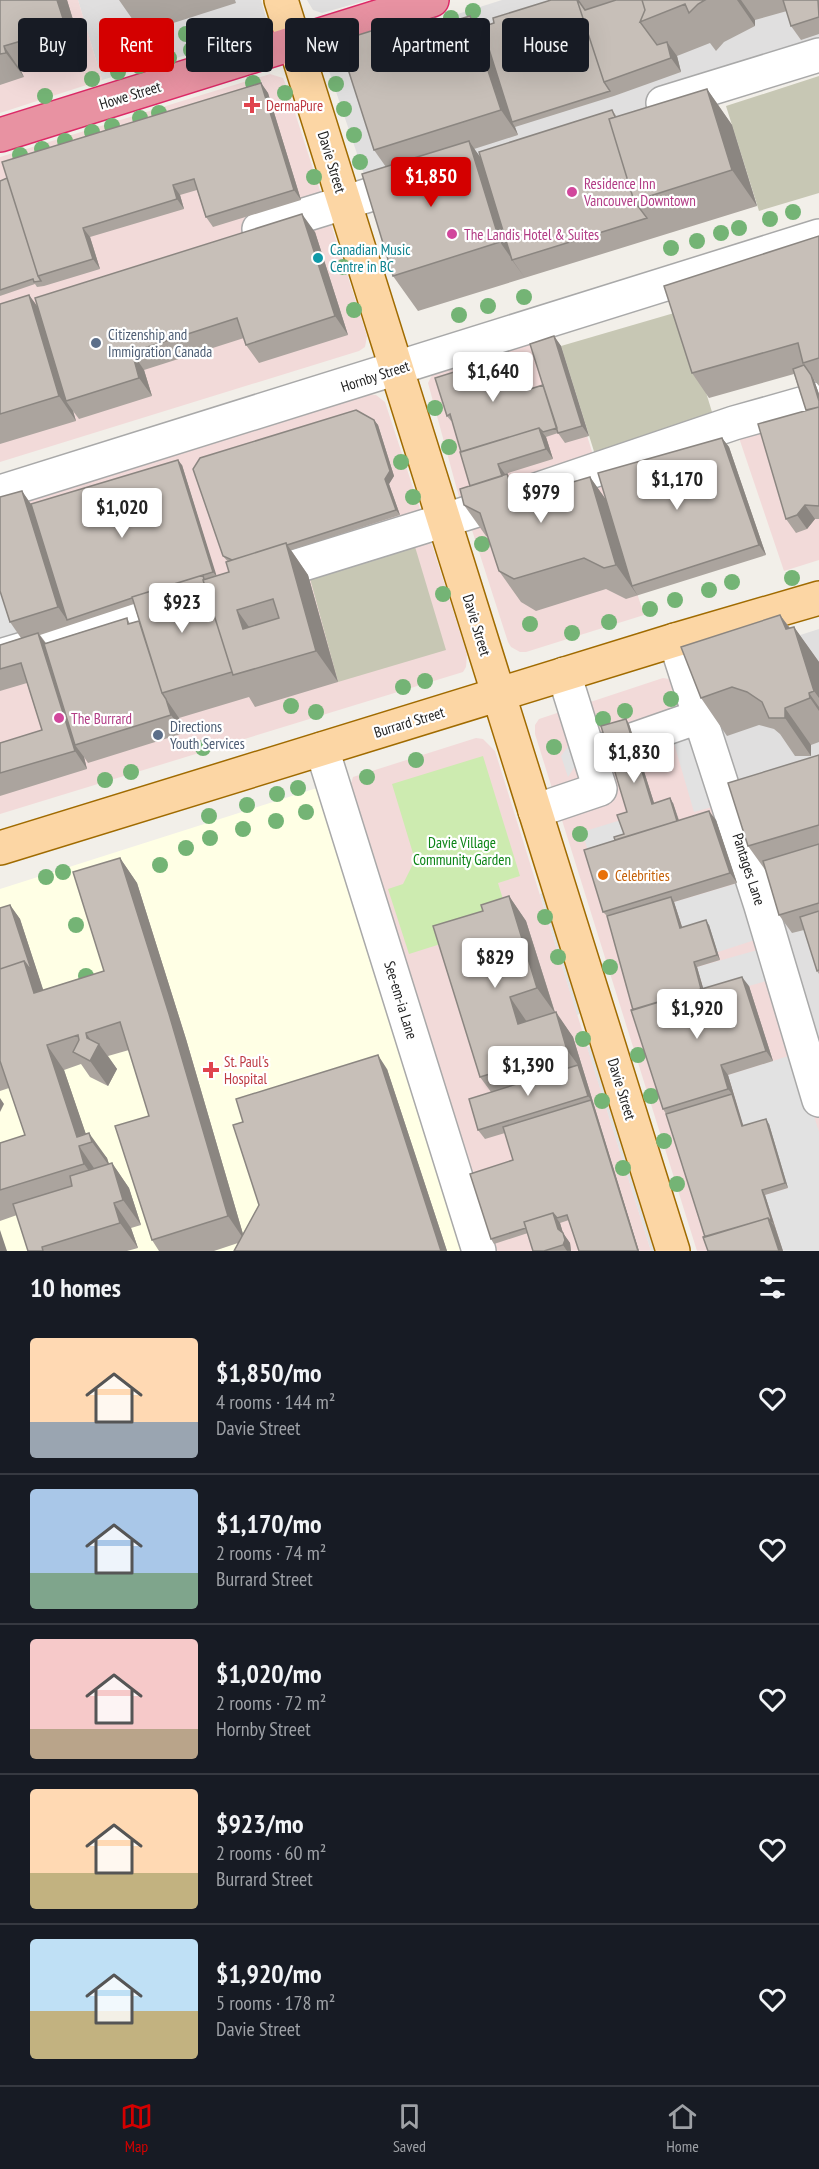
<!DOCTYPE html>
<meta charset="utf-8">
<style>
:root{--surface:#171b24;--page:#20242c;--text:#f1f3f6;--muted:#9ea1a6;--line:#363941;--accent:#d40000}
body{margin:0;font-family:"PT Sans Narrow",sans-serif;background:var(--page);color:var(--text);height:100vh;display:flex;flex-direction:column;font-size:22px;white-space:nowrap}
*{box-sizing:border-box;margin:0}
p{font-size:20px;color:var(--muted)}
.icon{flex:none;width:33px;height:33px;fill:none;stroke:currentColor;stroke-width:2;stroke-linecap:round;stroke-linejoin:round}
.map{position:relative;height:1251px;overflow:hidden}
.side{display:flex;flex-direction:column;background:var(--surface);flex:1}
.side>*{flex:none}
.top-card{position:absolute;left:18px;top:18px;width:783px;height:54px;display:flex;gap:12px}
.price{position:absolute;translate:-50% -51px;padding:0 14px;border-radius:6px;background:#fff;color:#222;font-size:20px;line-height:39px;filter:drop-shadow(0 2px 3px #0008)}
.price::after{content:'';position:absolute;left:50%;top:36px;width:18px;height:14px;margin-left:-9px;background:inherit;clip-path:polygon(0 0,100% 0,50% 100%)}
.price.active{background:var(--accent);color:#fff}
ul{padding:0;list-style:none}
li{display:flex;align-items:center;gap:18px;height:150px;padding:0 30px}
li+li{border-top:2px solid var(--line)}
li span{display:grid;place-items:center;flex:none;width:168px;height:120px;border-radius:6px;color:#555}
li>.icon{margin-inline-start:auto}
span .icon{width:72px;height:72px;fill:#fffc;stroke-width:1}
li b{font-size:26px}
h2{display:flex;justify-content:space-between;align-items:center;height:72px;padding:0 30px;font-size:26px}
.tag{padding:0 21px;border-radius:6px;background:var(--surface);box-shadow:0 6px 24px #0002;font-size:21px;line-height:54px}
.tag.active{background:var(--accent);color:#fff}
.dock{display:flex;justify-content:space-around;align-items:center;height:84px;border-top:2px solid var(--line);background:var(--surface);font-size:16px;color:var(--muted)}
.dock a{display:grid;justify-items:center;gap:3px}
.dock .active{color:var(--accent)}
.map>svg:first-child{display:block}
</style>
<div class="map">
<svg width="819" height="1251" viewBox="0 0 819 1251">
<rect width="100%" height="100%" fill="#f2efe9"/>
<!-- residential -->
<path fill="#e0dfdf" d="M78 0H261L267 21 263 31 258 34 102 80Z
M307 0H368L322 13 313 10Z
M502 0H819V55L371 195 329 71 328 64 332 55 337 52Z
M819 629V1100L701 684 709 664Z"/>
<!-- commercial -->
<path fill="#f2dad9" d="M0 0H78L102 80 0 113Z
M270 74 283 78 286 85 367 336 365 347 359 351 0 462V157Z
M555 335 644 615 526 652H520L511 647 508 642 462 499 459 497 428 383 432 375 439 371Z
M364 394 376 395 385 402 420 509 427 541 432 545 467 654 466 667 463 672 0 814V507Z
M819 399V560L784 571 734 423Z
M663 678 669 679 672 681 819 1100V1251H697L535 734V725L539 719Z
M476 738 483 739 495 751 651 1251H479L350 787 353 777Z"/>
<!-- education -->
<path fill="#ffffe5" d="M317 788H319L479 1251H0V889Z"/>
<!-- construction -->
<path fill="#c7c7b4" d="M819 76V193L759 211 726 106Z
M681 311 716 425 597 461 561 346Z
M413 540 446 650 338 682 308 571Z"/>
<!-- grass -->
<path fill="#cdebb0" d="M483 756 520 876 498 883 510 922 409 954 388 889 403 884 415 860 392 784Z"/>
<!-- parking -->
<path fill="#e2e2e2" d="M0 570 22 640 0 647Z
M690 735 712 807 694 812 673 740Z
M571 742 578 762 568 777 561 756Z
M621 820 630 848 591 860 582 832Z
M741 882 758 939 718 952 684 933 674 902Z
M548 891 585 1012 577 1015 540 894Z
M761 949 770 980 706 998 697 967Z
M595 1045 660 1251H651L587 1047Z
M795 1054 819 1132V1251H783L765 1195 788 1188 745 1131 728 1075Z"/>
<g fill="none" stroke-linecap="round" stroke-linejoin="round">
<defs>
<path id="minor" d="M663 103 819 55
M259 229 411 182
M0 492 819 236
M258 578 474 511 734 423 819 399
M675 640 761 906 819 1100
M0 656 180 602
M322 749 479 1251
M592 754 701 716
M535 811 600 789 564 674"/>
<path id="major" d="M281 0 673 1251
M0 848 675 640 819 598"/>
<path id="highway" d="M0 135 432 0"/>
</defs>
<!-- minor casing -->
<use href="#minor" stroke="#a9a9a9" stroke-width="36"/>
<!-- major casing -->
<use href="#major" stroke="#a06b00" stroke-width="36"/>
<!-- highway casing -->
<use href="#highway" stroke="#dc2a67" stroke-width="36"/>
<!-- minor -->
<use href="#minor" stroke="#fff" stroke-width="33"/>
<!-- major -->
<use href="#major" stroke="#fcd6a4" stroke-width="33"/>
<!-- highway -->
<use href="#highway" stroke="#e892a2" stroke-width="33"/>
</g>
<!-- trees -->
<g fill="#74b475">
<circle cx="473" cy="11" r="8"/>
<circle cx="451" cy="18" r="8"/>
<circle cx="208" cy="28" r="8"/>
<circle cx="186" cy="34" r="8"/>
<circle cx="242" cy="35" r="8"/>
<circle cx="216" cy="43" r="8"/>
<circle cx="191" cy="50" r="8"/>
<circle cx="343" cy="53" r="8"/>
<circle cx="107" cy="58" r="8"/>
<circle cx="169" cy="58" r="8"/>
<circle cx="139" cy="66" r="8"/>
<circle cx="118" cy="72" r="8"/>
<circle cx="92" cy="79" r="8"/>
<circle cx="253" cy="83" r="8"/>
<circle cx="336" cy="84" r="8"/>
<circle cx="285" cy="93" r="8"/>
<circle cx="45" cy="96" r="8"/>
<circle cx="344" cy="109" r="8"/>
<circle cx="159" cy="113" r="8"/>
<circle cx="140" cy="118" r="8"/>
<circle cx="112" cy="126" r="8"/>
<circle cx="92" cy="132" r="8"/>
<circle cx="354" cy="135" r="8"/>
<circle cx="65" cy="141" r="8"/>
<circle cx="42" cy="149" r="8"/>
<circle cx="20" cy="155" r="8"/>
<circle cx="360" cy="162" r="8"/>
<circle cx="314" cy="177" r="8"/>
<circle cx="793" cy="212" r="8"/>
<circle cx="770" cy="219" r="8"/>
<circle cx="739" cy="228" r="8"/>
<circle cx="721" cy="233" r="8"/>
<circle cx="697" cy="241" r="8"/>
<circle cx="671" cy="248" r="8"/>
<circle cx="343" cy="267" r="8"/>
<circle cx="524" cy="297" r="8"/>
<circle cx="488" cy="306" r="8"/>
<circle cx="354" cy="310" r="8"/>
<circle cx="459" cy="315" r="8"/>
<circle cx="435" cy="408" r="8"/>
<circle cx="449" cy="447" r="8"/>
<circle cx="401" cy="462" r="8"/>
<circle cx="413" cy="497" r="8"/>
<circle cx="482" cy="544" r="8"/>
<circle cx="792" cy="578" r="8"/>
<circle cx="732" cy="582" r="8"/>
<circle cx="709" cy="590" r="8"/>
<circle cx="443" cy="594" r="8"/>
<circle cx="675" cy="600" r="8"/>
<circle cx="650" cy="609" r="8"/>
<circle cx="609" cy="622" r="8"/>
<circle cx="530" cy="624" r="8"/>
<circle cx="572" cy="633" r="8"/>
<circle cx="425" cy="681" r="8"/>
<circle cx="403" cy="687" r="8"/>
<circle cx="671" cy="699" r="8"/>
<circle cx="291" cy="706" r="8"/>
<circle cx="625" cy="711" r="8"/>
<circle cx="316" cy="712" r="8"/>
<circle cx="603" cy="719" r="8"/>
<circle cx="554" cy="747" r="8"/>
<circle cx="203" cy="748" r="8"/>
<circle cx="416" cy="760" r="8"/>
<circle cx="131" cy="772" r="8"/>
<circle cx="367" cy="777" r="8"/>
<circle cx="105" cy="780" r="8"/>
<circle cx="298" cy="788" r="8"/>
<circle cx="277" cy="794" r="8"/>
<circle cx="247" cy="805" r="8"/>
<circle cx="306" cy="812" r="8"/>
<circle cx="209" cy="816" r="8"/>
<circle cx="276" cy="821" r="8"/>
<circle cx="243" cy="829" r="8"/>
<circle cx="580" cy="834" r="8"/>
<circle cx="210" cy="838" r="8"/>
<circle cx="186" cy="848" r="8"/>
<circle cx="160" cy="865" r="8"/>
<circle cx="63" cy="872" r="8"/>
<circle cx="46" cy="877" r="8"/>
<circle cx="545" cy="917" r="8"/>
<circle cx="76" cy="925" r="8"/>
<circle cx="558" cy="957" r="8"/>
<circle cx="610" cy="967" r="8"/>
<circle cx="86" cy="976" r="8"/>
<circle cx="583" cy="1039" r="8"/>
<circle cx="638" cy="1055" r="8"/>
<circle cx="651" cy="1096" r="8"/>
<circle cx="602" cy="1101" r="8"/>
<circle cx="664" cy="1141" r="8"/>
<circle cx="623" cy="1168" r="8"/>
<circle cx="677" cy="1184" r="8"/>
</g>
<!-- wall -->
<path fill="#aba49e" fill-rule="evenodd" d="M0 0H67L85 59 47 70 43 64 21 71 24 77 0 85Z
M119 0H235L236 3 142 33Z
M551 0H819V34L801 40 791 26 787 11 755 20V26L724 42 716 51 710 43 677 56 681 72 614 96 515 127 518 135 474 149 481 158 612 110 617 117 707 89 732 125 757 206 418 311 393 276 386 167 374 150 388 32 434 18 439 25 484 35 494 23Z
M261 83 268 93 301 200 213 227 206 217 197 190 180 195 184 209 90 237 100 269 44 286 37 287 35 284 0 296V181Z
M315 232 348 335 259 363 246 345 244 338 144 370 152 396 79 419 73 411 76 421 0 444V304L29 295 38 307Z
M819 236V386L814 380 819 394V519H815L807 529 796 533 786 519 806 410 794 374 709 398 692 373Z
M554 336 561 346 589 436 565 443 558 433 546 437 553 459 505 474V475L507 474 516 488 573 482 590 477 605 499 722 438 729 447 766 555 626 599 606 589 536 611 521 602 499 571 488 537 486 536 464 505 470 486 461 452 452 420 451 421 447 416 519 358 529 389 543 385Z
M374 420 378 425 394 476 389 484 400 515 291 550 308 575 338 682 255 707 249 697 179 718 184 733 88 763 84 757 87 769 0 796V743L42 730 27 683 0 691V645L21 638 10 622 22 491 31 504 182 465 216 576 229 572 228 562 223 556ZM134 604 139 621 130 624 127 618 46 643 40 635Z
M780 615 790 628 794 627 819 662V742L811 745V756H795L780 734 774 729 759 725 727 736 701 698Z
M629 724 654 803H673L679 820H716L737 883 674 902 682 927 709 925 720 960 697 967 703 988 749 986 773 1061 728 1075 743 1126 769 1124 788 1188 765 1195 783 1251 705 1237 666 1114 663 1109 633 1010 607 916 603 912 615 840 624 834 627 812Z
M819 755V974L817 971 804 930 792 933 779 915 766 871 748 846Z
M120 858 137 883 186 1039 243 1234 259 1205 243 1122 387 1069 447 1251H234L238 1243 214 1251H159L152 1240 149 1116 129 1050 108 1056 117 1069 108 1086 90 1077 81 1064 64 1070 86 1135 107 1158 109 1164 112 1163 129 1188 141 1225 131 1228 138 1248 127 1251H28L17 1215 0 1221V1143L25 1135 9 1088 0 1091V908L10 905 20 919 43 990 104 971Z
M509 896 526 921 555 1012 573 1037 639 1251H579L569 1220 560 1223 563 1233 570 1243 571 1251H533L528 1233 494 1244 491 1239 513 1160 505 1133 485 1139 478 1130 491 1092 480 1077 483 911Z"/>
<!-- shaded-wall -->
<path fill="#8b8681" d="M57 0H67L85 59 68 34Z
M737 0H741L755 20V26Z
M470 16 488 40 512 122 515 127 518 135 501 110Z
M667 42 677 56 681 72 671 58Z
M4 46 21 71 24 77 6 53Z
M261 83 268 93 301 200 294 190Z
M707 89 732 125 757 206 732 170Z
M469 141 494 177 512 260 525 278 500 242Z
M173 185 180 195 184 209 177 199Z
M302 214 315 232 348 335 335 316Z
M83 228 90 237 100 269 93 259Z
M29 295 47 320 66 401 73 411 76 421 59 396Z
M554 336 561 346 589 436 582 426Z
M132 352 144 370 152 396 139 378Z
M515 353 519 358 531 395 527 390Z
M811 375 814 380 819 394V401Z
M374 420 378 425 394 476 389 484 400 515 396 510 385 479Z
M539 428 546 437 553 459 546 449Z
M722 438 729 447 766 555 759 545Z
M178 460 182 465 217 577 213 572Z
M498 464 505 474 509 488 502 478Z
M507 474 529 506 512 489Z
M590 477 612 508 632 586 638 596 616 565Z
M22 491 34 509 67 620 58 607Z
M805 505 815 519 807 529 797 515Z
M286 543 308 575 338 682 316 651Z
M237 610 259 641 243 629Z
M780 615 799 641 794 627 819 662V698L814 691Z
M38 633 51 651 75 745 84 757 87 769 75 751Z
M809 693 819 707V711L810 698Z
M166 699 179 718 184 733 171 715Z
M785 708 811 745V756L785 718Z
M626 719 629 724 656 809 652 804Z
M670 798 673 803 682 831 679 826Z
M709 811 716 820 737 883 730 873Z
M120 858 137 883 186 1039 245 1241 228 1216Z
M509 896 526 921 555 1013 537 988Z
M671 897 674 902 684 933 680 928Z
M10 905 20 919 42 986 32 972Z
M706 920 709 925 720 960 717 955Z
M24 961 42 986 52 1018 34 993Z
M694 962 697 967 706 998 703 993Z
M742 977 749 986 773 1061 766 1051Z
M510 997 527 1022 518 1024Z
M556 1012 573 1037 639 1251H638L591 1100 588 1096 578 1065 567 1050Z
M86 1033 97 1049 99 1044 117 1069 108 1086 90 1061 87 1038Z
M47 1045 64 1070 89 1143 77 1137Z
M378 1055 387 1069 447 1251H441Z
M721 1065 728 1075 745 1131 742 1126 732 1094 728 1089Z
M0 1098 4 1104 0 1112Z
M766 1119 769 1124 788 1188 785 1183Z
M89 1133 107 1158 110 1167 92 1142Z
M79 1146 96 1171 102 1189 84 1164Z
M112 1163 129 1188 141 1225 123 1200Z
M762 1190 765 1195 775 1227 772 1222Z
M114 1203 131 1228 138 1248 120 1223Z
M553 1213 560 1223 563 1233 570 1243 571 1251H567L563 1245Z
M768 1218 775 1227 783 1251H779Z
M0 1230 7 1251H0Z"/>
<!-- building -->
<path fill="#c7bfb8" stroke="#8b8681" stroke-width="1.5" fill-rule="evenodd" d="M0 0H57L68 34 30 45 28 39 4 46 6 53 0 54Z
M551 0H577L604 82 610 91 512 122 482 27 494 23 493 18Z
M577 0H578L585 10 616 0H642L645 10 640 22 657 45 667 42 671 58 604 82Z
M642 0H705L698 4 689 13 685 4 640 22 645 10Z
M783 0H818L819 17 791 26Z
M470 16 501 110 374 150 339 41 384 27 386 33 434 18 437 26Z
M261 83 294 190 206 217 194 179 173 185 177 199 83 228 93 259 38 276 2 162Z
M707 89 732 170 634 201 609 119Z
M612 110 615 117 609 119 634 201 647 218 512 260 479 152Z
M469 141 500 242 393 276 362 174Z
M7 178 38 276 41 281 34 282 33 279 0 290V181Z
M302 214 335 316 246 345 237 318 132 352 139 378 66 401 35 298Z
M819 236V358L803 363 798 343 692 373 664 286Z
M29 295 59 396 0 414V304Z
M554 336 582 426 558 433 530 344Z
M515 353 527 390 543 385 557 428 543 432 539 428 461 452 450 414 447 416 435 378Z
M804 365 811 375 819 401V407L806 410 793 369Z
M819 407V506L805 505 797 515 786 519 758 424Z
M356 410 374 420 390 471 385 479 396 510 287 545 286 543 232 560 223 556 193 469 200 458Z
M539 428 546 449 498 464 502 476 470 486 460 452Z
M722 438 759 545 632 586 598 473Z
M178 460 213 572 132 597V598L67 620 31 504Z
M507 474 512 489 556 475 573 482 590 477 616 565 604 568 584 558 514 579 499 571 480 513 464 505 460 489Z
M22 491 58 607 10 622 0 591V497Z
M286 543 316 651 233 675 203 580 229 572 226 562ZM273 599 279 618 243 629 237 610Z
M203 575 204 580H203L232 672 162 693 132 597Z
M780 615 786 629 794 627 814 691 809 693 810 698 785 708V718H769L762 702 747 692 732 687 701 698 681 647Z
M127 618 128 624 139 621 162 693 166 699 171 715 75 745 44 644Z
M38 633 75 751 0 773V743L42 730 21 663 0 669V645Z
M626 719 652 804 670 798 677 821 615 840 614 837 624 834 617 815 627 812 601 726Z
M819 755V825L748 846 728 783Z
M709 811 730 873 603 912 584 850Z
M819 844V903L779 915 763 861Z
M120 858 169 1014 228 1216 152 1240 115 1126 149 1116 120 1022 86 1033 87 1038 99 1044 90 1061 73 1052 79 1040 78 1035 47 1045 77 1137 89 1133 92 1142 79 1146 84 1164 0 1190V1143L25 1135 0 1061V969L24 961 34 993 104 971 73 872Z
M509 896 537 988 510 997 518 1024 556 1012 567 1050 480 1077 433 926 483 911 481 905Z
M671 897 680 928 706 920 717 955 694 962 701 989 633 1010 607 916Z
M10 905 32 972 24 961 0 969V908Z
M819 911V970L817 971 800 917Z
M742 977 766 1051 721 1065 728 1089 663 1109 631 1010Z
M378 1055 441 1251H234L259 1205 233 1125 243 1122 236 1099Z
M578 1065 588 1096 478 1130 469 1099Z
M732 1094 742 1126 766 1119 785 1183 762 1190 772 1222 768 1218 705 1237 666 1114Z
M591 1100 638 1251H579L567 1215 557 1218 553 1213 524 1222 526 1228 491 1239 470 1174 513 1160 503 1127Z
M112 1163 123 1200 114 1203 120 1223 42 1247 43 1251H28L13 1204 72 1186 70 1176Z
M553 1213 558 1229 563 1233 565 1240 563 1245 544 1251H533L524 1222Z
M768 1218 779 1251H708L703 1237Z"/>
<!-- markers -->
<g fill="#e0444e" stroke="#fff" stroke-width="2">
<path d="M249 96h6v6h6v6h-6v6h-6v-6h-6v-6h6z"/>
<path d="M208 1061h6v6h6v6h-6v6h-6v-6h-6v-6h6z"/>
</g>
<g fill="#d1479c" stroke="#fff" stroke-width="2">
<circle cx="572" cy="192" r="6"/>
<circle cx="452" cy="234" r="6"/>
<circle cx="59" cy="718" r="6"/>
</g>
<circle fill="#0f9aa8" stroke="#fff" stroke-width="2" cx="318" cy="258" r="6"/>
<g fill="#5c6f8a" stroke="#fff" stroke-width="2">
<circle cx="96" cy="343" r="6"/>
<circle cx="158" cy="735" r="6"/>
</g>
<circle fill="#e8710a" stroke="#fff" stroke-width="2" cx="603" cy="875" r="6"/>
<g text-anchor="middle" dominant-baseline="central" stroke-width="4.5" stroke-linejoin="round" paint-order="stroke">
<!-- street labels -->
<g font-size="15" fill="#222" stroke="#fff">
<text transform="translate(130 95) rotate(-17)">Howe Street</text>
<text transform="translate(332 162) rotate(73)">Davie Street</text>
<text transform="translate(375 376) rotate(-18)">Hornby Street</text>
<text transform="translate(477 625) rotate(73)">Davie Street</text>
<text transform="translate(409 722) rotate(-17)">Burrard Street</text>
<text transform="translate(749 869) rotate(72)">Pantages Lane</text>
<text transform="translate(401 1000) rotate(73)">See-em-ia Lane</text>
<text transform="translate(622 1089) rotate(73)">Davie Street</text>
</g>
<!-- health labels -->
<g font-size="15" fill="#be3a42" stroke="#fff" text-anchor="start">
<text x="266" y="105">DermaPure</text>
<text x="224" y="1061">St. Paul's<tspan x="224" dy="17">Hospital</tspan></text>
</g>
<!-- hotel labels -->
<g font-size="15" fill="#b23c85" stroke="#fff" text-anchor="start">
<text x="584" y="183">Residence Inn<tspan x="584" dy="17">Vancouver Downtown</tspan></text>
<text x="464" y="234">The Landis Hotel &amp; Suites</text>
<text x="71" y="718">The Burrard</text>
</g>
<!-- culture labels -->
<g font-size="15" fill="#0d838f" stroke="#fff" text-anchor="start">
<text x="330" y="249">Canadian Music<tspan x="330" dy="17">Centre in BC</tspan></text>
</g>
<!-- service labels -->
<g font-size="15" fill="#4e5e75" stroke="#fff" text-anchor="start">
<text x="108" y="334">Citizenship and<tspan x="108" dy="17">Immigration Canada</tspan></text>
<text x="170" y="726">Directions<tspan x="170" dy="17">Youth Services</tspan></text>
</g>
<!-- park labels -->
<g font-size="15" fill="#0c8416" stroke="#fff">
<text x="462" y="842">Davie Village<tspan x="462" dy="17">Community Garden</tspan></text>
</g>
<!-- food labels -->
<g font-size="15" fill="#c56008" stroke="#fff" text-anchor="start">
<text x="615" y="875">Celebrities</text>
</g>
</g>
</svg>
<b class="price active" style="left:431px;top:208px">$1,850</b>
<b class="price" style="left:493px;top:403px">$1,640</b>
<b class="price" style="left:677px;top:511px">$1,170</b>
<b class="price" style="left:541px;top:524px">$979</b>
<b class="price" style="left:122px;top:539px">$1,020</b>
<b class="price" style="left:182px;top:634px">$923</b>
<b class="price" style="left:634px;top:784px">$1,830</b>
<b class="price" style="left:495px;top:989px">$829</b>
<b class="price" style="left:697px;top:1040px">$1,920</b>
<b class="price" style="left:528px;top:1097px">$1,390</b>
<div class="top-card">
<a class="tag">Buy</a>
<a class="tag active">Rent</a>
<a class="tag">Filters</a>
<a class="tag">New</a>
<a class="tag">Apartment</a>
<a class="tag">House</a>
</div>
</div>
<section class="side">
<h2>10 homes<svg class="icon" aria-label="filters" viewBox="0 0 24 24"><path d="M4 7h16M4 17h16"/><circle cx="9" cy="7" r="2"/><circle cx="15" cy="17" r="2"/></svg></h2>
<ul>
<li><span style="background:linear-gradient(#ffd9b3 70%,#9aa5b1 0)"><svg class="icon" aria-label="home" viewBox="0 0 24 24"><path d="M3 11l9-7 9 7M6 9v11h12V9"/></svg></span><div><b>$1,850/mo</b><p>4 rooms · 144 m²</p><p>Davie Street</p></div><svg class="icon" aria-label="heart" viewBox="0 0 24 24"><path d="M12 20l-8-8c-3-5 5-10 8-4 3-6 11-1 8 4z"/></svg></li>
<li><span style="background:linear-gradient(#a9c7e8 70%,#7fa58c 0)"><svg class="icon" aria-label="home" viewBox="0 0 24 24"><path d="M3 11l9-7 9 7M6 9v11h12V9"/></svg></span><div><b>$1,170/mo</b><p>2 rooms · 74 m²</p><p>Burrard Street</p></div><svg class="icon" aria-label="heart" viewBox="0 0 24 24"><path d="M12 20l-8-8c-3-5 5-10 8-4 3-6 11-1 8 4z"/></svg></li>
<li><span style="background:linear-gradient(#f6c9c9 75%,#b9a48a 0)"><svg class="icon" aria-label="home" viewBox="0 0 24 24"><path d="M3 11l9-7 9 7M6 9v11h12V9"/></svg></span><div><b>$1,020/mo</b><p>2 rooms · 72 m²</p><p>Hornby Street</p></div><svg class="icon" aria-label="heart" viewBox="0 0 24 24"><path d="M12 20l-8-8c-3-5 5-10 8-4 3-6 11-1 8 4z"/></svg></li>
<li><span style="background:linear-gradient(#ffd9b3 70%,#c2b280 0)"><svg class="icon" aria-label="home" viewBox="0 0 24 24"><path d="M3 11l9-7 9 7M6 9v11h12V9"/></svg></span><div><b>$923/mo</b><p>2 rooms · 60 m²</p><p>Burrard Street</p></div><svg class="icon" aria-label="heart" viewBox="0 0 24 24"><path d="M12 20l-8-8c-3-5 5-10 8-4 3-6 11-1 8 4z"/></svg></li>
<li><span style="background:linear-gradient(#bfe0f5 60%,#c2b280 0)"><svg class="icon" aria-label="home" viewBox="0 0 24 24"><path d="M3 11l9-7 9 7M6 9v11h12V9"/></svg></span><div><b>$1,920/mo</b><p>5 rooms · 178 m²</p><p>Davie Street</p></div><svg class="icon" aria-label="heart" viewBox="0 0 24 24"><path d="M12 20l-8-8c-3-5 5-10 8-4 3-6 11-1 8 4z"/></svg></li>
</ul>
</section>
<nav class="dock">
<a class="active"><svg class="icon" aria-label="map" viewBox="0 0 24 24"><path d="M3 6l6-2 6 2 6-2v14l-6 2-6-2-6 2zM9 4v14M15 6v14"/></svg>Map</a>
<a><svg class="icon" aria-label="saved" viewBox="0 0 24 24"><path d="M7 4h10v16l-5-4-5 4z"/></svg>Saved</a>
<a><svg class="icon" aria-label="home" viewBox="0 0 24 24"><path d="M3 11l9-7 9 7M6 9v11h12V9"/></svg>Home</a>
</nav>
